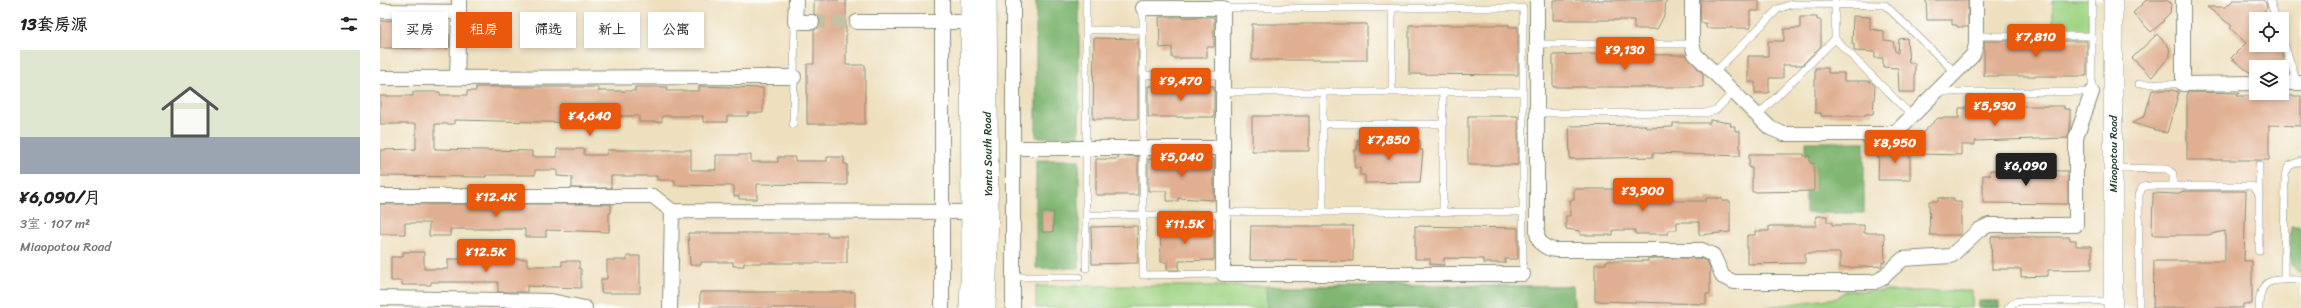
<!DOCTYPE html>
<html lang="zh">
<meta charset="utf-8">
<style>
:root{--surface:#fff;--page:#f2f2f2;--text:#222;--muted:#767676;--accent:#ea580c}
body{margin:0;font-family:Sriracha,"LXGW WenKai TC",sans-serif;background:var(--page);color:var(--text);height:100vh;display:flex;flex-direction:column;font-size:15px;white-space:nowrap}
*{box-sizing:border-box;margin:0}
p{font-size:13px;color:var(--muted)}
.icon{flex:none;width:22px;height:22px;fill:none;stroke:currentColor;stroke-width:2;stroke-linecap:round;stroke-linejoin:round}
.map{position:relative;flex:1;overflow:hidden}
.details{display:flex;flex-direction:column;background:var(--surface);width:380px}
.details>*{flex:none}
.hud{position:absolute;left:12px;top:12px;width:380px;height:36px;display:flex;gap:8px}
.tools{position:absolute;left:1869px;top:12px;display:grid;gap:8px}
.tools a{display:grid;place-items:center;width:40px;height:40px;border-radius:0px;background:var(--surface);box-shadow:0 2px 6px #0003;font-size:20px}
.price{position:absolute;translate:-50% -34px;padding:0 9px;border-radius:4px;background:var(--accent);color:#fff;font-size:13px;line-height:26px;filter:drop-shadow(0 1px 2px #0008)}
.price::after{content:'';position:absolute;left:50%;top:24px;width:12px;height:9px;margin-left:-6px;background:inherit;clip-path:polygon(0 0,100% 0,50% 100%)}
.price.active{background:#222;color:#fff}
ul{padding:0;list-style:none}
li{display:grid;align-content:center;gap:8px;height:212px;padding:0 20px}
li span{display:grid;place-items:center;height:124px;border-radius:0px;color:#555}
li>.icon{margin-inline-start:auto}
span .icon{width:72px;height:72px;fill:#fffc;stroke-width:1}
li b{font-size:17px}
h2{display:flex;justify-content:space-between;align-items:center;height:48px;padding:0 20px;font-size:17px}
.pill{padding:0 14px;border-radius:0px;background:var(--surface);box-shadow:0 2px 6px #0003;font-size:14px;line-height:36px}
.pill.active{background:var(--accent);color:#fff}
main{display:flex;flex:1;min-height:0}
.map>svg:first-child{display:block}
</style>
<main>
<section class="details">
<h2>13套房源<svg class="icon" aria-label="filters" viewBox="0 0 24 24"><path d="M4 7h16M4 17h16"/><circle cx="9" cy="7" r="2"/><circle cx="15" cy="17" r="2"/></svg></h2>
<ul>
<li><span style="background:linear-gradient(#dfe7d0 70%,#9aa5b1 0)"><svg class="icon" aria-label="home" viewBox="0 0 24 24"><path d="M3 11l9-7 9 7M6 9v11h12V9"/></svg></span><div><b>¥6,090/月</b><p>3室 · 107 m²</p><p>Miaopotou Road</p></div></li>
</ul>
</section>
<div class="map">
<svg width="1921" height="308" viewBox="0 0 1921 308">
<rect width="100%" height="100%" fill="#fdfcf7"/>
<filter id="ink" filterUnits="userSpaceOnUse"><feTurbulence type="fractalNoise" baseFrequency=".025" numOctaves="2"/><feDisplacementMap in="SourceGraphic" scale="8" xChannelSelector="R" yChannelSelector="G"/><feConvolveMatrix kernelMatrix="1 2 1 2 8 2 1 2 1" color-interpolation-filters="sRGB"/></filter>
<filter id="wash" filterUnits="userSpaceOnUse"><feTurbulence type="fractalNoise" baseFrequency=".012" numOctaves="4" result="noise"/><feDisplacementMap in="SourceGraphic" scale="16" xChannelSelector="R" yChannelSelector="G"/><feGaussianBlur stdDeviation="0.9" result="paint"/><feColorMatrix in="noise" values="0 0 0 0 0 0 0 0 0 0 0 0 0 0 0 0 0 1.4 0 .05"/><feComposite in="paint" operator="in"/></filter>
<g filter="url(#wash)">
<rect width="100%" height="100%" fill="#eee0bf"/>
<!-- built -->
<path fill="#efd6bc" d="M1751 140H1890V261H1875V308H1751Z"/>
<!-- green -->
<path fill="#a0d485" stroke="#60885c" d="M1673 0H1709V33H1673Z
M656 286H1193L1194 308H656Z
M1465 291H1592V308H1378L1457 298Z"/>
<!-- forest -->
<path fill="#80b672" stroke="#507a53" d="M656 0H699V137H656Z
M1426 142H1484V213H1426Z
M656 160H699V268H656Z
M1911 226H1921V273C1905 267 1911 240 1911 226Z
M886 286H1193L1194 308H887Z
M1599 301H1619V308H1599Z"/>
<g id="blocks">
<!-- building -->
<path fill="#e0ae90" d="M434 0H466V65H485V124H427V64H434V30L439 27 440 22 439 17 434 14Z
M1173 0H1286L1285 14 1277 29H1254V20H1173Z
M1320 0H1379V11H1370V28H1326V23H1321Z
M1546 0H1588V27H1577V25H1572V20H1547Z
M1766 0H1787L1791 4 1790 13 1783 20 1784 21 1771 32 1753 13Z
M1853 0H1883L1886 3 1887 8 1876 19V45L1900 46 1904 59 1896 67H1876V75H1873L1851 58 1866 43 1850 28 1852 26 1827 7H1846Z
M1473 16 1490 17V29L1504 31V40L1513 41 1515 51 1518 53 1519 39 1527 38 1529 63H1535V92H1519L1518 68 1503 67V58H1495V52L1474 51V44H1472Z
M779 17H834V47H827V58H792V47L780 48Z
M1420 17H1437V20H1441V46L1422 65H1403V78H1389V93H1375V82H1368V56H1388V41H1404V29L1420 28Z
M23 20 62 21V35H70L69 48H0V21Z
M872 24H987V60H872Z
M1029 25H1129V27H1138V75L1029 74Z
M1777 34 1789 47 1790 56 1772 77 1752 58Z
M714 38 758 39V119H713Z
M1604 41H1707V76H1604Z
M1206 54 1306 55 1323 74V87H1173V55Z
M1435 68H1448V73H1464V81H1490L1495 86 1493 114H1485V116H1441V113H1435Z
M319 86 383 88V113H368V116H347V122H323V116H282V122H259V116H225V120H206V123L74 120V124H55V149L152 151V157H177V149H204V155H226L227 150H311V170H336V155H371V162H398V157H415V161H447V157H464V164H467V185L377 184V199H359V196H354V186L295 185V180H277V176H231V188H192V177L177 176V170H155V175H106V177L0 176V150L36 149V124H0V96H33V92H60V95H87V91H96V87H218V91H255V87H287V91H319Z
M768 86H834V117H768Z
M1772 90H1792L1799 92 1787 133 1752 123 1765 115Z
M1807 92 1860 93 1857 96H1921V126L1889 125V160H1807Z
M1586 106H1684V109H1690V129L1688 138 1595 141V145H1581V155L1541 154V134L1558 118H1579V108H1587Z
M872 116H929V151H872Z
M1088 116H1138V165H1088Z
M1330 120 1351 123 1350 126H1355V131H1360V156L1273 153V157L1190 159 1189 126 1265 125 1266 128 1293 127V123H1330Z
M977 140H1040V150H1043L1040 182 985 183V175H980V168H975V150H977Z
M1506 146H1530V180H1498L1499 150H1506Z
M1369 154H1424V156H1430V163H1434V191L1372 192V168H1369Z
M738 156H758V195H716V159H738Z
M768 159H834V200L798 198V201H787V191H768Z
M1610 170 1688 171V204L1603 203V175H1610Z
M1194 189H1292L1293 201H1326V198H1342V201H1350V232L1319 235V222H1297V230H1288V234H1255V230H1233V235H1200V231L1186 229V216H1190V200H1194Z
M1804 191H1866L1864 261H1872V304H1863V308H1773L1774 261H1845V231L1827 235H1772L1773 193 1796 194Z
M1558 198H1574V202H1581V235H1550L1549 201H1558Z
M0 204H231V213H229V232L166 230V237H145V229H70V236H49V223H25V234H0Z
M662 212H674L673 232H662Z
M1436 216H1447V222H1452V225H1484V233H1504L1505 262H1502V266L1460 268V253H1425V263L1367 264V235H1375V231H1389V226H1436Z
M780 220H794V230L834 229V260L799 261V270H787V262H781Z
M757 226 758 263 712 264 711 227Z
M871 226H973V261L870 260Z
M1035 226 1138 228V259H1125V263H1103V259L1064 258V265L1050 264V259H1035Z
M308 233H447V236H467V263H364V266H353V262H321V265H310Z
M1611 237H1690V240H1696V246H1712V269L1668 270V276L1641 277V269H1612Z
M23 252H44V269H68V259H80V254H98V262L101 263H130V259H147V266H182V261H199V269H201V288L147 286V292H118V282H51V285H22V281H11V257H23Z
M247 256H260V293H221V279H227V260H247Z
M1268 258H1320L1327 261 1330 268V294H1326V304L1215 301V264H1226V261H1268Z
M320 292H475V308H320Z"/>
</g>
</g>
<g filter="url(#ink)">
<use href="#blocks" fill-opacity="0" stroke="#868e7a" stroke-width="1"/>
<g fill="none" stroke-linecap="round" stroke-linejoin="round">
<!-- street-tunnel -->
<path stroke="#c5bfa3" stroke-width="14" stroke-dasharray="14 7" stroke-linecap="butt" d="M432 22H477"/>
<defs>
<path id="lane" d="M706 0V268
M1455 0V39
M1890 0 1896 19
M763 8V275L843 274
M843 8H1143V274
M1012 8V92
M706 30H763
M1596 36H1712
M1902 37 1917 83
M1157 44H1312
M1334 73 1398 9 1412 4 1505 5 1576 73
M763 75H843
M1759 84H1803
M843 92H1143
M943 92V212
M1063 92V212
M1556 92H1712V0
M1157 113H1325L1336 110 1354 92
M1377 116 1455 39 1532 116
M413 124 415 22
M943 124H1063
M1879 165V193
M1733 168 1787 169 1793 174V185
M843 212H1143
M706 215H843
M633 277H699
M1904 280 1905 175 1909 166 1921 161
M1628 308 1635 302 1641 301H1733
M1759 308V195L1762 188 1766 186H1872L1875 188 1879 195V251
M1879 308C1879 275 1895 280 1921 280"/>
<path id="street" d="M416 0 415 22H432
M562 0V308
M633 0V308
M1157 0V231C1157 242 1165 249 1176 250H1322L1333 255 1343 277 1354 282H1494L1501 279 1523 259 1571 256 1599 230 1609 225H1696V138L1712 92
M1312 0V44L1315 54 1390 128 1404 134H1506L1517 131 1593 55 1596 45V0
M1803 0V84L1876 83
M763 8H843V274H1143
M0 11 79 12V0
M477 22H590
M0 78 414 77
M77 78 79 12
M1902 83H1921
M633 148H843
M0 196H273L292 211 600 212
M0 298 171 301 205 308
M290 308 292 211"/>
<path id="secondary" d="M1733 0V308
M589 308 591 261 590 0
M606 308 609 212 607 0"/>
</defs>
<!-- lane casing -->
<use href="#lane" stroke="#868e7a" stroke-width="8"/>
<!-- street casing -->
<use href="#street" stroke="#868e7a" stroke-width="16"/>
<!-- secondary casing -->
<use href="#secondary" stroke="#868e7a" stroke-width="20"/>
<!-- lane -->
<use href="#lane" stroke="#fff" stroke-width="7"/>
<!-- street -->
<use href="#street" stroke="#fff" stroke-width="14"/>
<!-- secondary -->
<use href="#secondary" stroke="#fff" stroke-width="19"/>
</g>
</g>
<g text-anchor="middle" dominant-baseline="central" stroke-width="3" stroke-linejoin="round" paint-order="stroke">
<!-- street labels -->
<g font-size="11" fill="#1f3d34" stroke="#fdfcf7">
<text transform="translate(608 154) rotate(-91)">Yanta South Road</text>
<text transform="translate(1733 154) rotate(-90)">Miaopotou Road</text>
</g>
</g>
</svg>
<div class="tools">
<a><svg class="icon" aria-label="locate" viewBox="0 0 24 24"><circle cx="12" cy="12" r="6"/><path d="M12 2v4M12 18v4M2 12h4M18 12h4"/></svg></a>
<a><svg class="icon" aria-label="layers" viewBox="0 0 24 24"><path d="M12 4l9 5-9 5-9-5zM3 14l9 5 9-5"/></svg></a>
</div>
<b class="price" style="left:1656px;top:58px">¥7,810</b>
<b class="price" style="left:1245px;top:71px">¥9,130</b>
<b class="price" style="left:801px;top:102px">¥9,470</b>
<b class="price" style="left:1615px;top:127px">¥5,930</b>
<b class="price" style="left:210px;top:137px">¥4,640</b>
<b class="price" style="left:1009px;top:161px">¥7,850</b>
<b class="price" style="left:1515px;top:164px">¥8,950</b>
<b class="price" style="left:802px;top:178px">¥5,040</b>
<b class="price active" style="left:1646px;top:187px">¥6,090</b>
<b class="price" style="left:1263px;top:212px">¥3,900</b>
<b class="price" style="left:116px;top:218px">¥12.4K</b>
<b class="price" style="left:805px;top:245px">¥11.5K</b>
<b class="price" style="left:106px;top:273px">¥12.5K</b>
<div class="hud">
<a class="pill">买房</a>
<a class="pill active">租房</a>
<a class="pill">筛选</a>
<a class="pill">新上</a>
<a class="pill">公寓</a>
</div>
</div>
</main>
